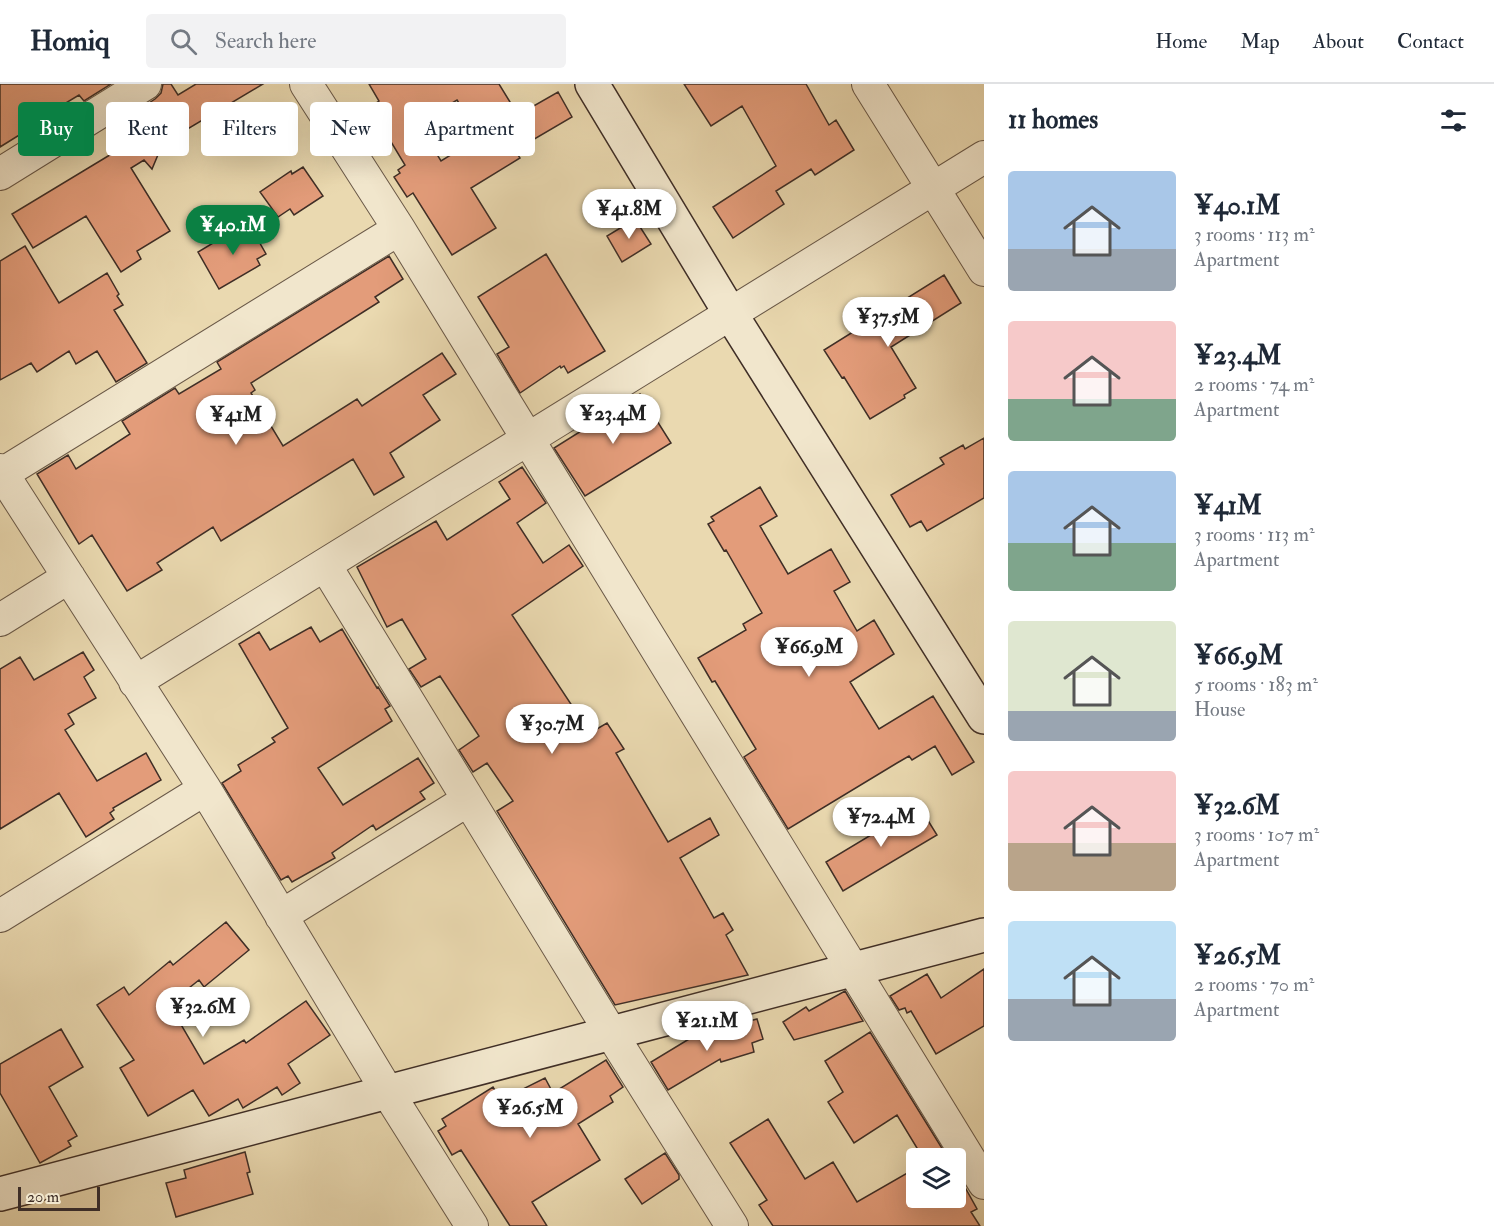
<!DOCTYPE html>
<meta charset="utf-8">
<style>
:root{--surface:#fff;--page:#f2f2f3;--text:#1f2937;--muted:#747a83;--line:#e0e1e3;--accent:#0b8043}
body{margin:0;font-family:"IM FELL Double Pica",serif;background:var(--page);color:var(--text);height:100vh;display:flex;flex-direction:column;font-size:22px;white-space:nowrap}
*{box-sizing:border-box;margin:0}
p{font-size:20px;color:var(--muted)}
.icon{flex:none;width:33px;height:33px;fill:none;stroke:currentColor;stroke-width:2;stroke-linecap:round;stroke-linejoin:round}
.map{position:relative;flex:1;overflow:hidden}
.side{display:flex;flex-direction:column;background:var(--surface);width:510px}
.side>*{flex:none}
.top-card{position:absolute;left:18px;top:18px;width:570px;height:54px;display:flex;gap:12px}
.fabs{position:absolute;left:906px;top:1064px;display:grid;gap:12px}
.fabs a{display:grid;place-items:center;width:60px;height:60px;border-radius:6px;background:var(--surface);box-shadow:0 6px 24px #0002;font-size:30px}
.scale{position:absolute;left:18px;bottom:15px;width:82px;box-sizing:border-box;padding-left:6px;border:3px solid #3f2e26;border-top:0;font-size:16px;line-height:21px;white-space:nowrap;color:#3f2e26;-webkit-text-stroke:4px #f1e6cc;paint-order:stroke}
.price{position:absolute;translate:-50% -51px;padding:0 14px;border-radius:21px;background:#fff;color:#222;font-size:20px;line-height:39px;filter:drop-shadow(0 2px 3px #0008)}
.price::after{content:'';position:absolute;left:50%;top:36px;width:18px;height:14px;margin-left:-9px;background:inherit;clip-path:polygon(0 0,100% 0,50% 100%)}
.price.active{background:var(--accent);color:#fff}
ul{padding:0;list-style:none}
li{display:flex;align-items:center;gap:18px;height:150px;padding:0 24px}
li span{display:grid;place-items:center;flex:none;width:168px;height:120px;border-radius:6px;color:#555}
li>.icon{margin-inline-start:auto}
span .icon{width:72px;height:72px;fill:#fffc;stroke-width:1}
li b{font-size:26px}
h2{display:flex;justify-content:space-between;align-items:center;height:72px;padding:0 24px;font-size:26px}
.chip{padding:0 21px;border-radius:6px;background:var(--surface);box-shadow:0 6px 24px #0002;font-size:21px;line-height:54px}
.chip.active{background:var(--accent);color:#fff}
header{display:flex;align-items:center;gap:36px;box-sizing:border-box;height:84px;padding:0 30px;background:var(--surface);border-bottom:2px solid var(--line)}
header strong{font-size:28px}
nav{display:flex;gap:33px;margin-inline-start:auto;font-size:21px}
.search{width:420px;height:54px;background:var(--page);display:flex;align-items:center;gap:15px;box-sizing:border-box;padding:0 21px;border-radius:6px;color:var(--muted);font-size:22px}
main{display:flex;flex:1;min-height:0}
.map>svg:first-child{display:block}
</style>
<header>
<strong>Homiq</strong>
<div class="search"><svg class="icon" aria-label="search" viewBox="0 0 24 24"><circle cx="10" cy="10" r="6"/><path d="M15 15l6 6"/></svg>Search here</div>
<nav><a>Home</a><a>Map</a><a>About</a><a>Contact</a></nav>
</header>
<main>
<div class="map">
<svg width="984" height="1142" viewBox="0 0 984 1142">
<rect width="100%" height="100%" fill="#ead9b0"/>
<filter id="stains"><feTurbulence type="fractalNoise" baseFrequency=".00333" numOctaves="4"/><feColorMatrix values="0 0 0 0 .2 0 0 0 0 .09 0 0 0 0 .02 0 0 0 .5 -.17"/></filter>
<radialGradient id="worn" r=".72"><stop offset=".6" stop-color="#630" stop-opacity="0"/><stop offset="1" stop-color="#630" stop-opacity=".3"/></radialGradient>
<!-- building -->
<path fill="#e39c7a" stroke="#3f2e26" stroke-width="1.5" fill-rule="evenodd" d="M0 0H111L84 17 79 11 49 29 50 32 0 63Z
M163 0H171L178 11 196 0H263L184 47 186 51 160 66 152 85 144 76 131 84 170 147 137 167 141 175 121 188 86 132 33 164 12 130 128 60 120 52 125 49 120 40 112 45 110 43 139 25 136 38 144 33 140 25 155 15 161 9Z
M369 0H499L518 31 558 8 572 33 524 61 527 66 518 71 520 74 471 104 496 144 452 171 413 109 407 113 394 93 400 89 398 86 405 81 370 23 379 17ZM457 16 480 53 441 77 418 39Z
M684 0H806L829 41 836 36 854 66 815 91 811 85 776 107 784 120 733 154 713 123 776 82 742 22 711 42Z
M303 83 323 112 294 131 290 125 278 133 260 108 291 87 292 90Z
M635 135 651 160 622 178 607 152Z
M248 138 266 170 257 175 260 181 219 205 198 168Z
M25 162 59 219 107 189 119 210 117 212 123 221 114 226 147 279 116 298 97 267 76 280 69 267 37 288 31 279 0 296V177Z
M546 170 605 267 568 289 564 282 561 284 560 282 520 309 497 270 509 263 478 213Z
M389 172 403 195 375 213 379 218 251 299 255 306 251 309 283 362 357 315 362 322 442 269 456 290 423 311 440 336 390 369 404 393 374 411 353 375 221 457 213 443 157 479 162 486 127 507 92 451 79 460 37 390 68 371 76 385 130 350 122 337 175 304 179 310 221 285 217 278Z
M944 191 961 219 891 263 916 304 904 311 905 314 870 335 844 293 842 294 824 266Z
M640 310 671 359 585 412 554 364Z
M984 354V414L927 447 921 437 910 443 891 411 944 380 940 374 963 361 965 365Z
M522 383 546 419 517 439 543 479 569 461 583 482 512 531 590 649 607 639 624 665 616 669 668 758 710 734 719 751 680 774 714 834 723 829 733 846 726 851 748 891 615 921 497 727 513 717 487 679 473 688 459 666 479 652 440 592 421 603 409 585 426 575 402 535 387 543 357 483 436 437 447 456 510 415 499 398Z
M760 403 777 432 760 442 788 490 831 465 850 498 834 507 857 547 874 536 894 570 850 598 879 645 933 612 974 678 952 691 935 662 912 676 909 672 897 679 788 745 744 673 756 665 715 597 712 598 698 574 746 546 743 540 762 529 726 466 724 467 708 440 714 437 711 433Z
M311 543 320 558 342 545 377 604 378 603 390 622 385 625 392 637 318 684 343 721 418 674 434 699 420 708 425 715 376 746 373 741 332 769 335 774 292 798 288 792 281 796 222 699 241 687 238 681 275 658 272 654 288 644 239 560 259 548 270 566Z
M83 568 94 586 84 593 96 614 68 630 74 640 65 646 97 697 146 669 161 696 113 724 114 726 110 729 114 735 86 753 59 709 0 745V585L20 573 34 596Z
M919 722 937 751 843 807 826 778Z
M226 838 249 866 204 903 199 896 169 920 204 980 244 956 246 959 306 917 330 951 288 980 300 999 282 1011 277 1003 243 1024 238 1015 209 1032 193 1006 148 1032 120 984 134 976 97 921 124 903 129 911 170 877 173 881Z
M984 885V942L936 970 911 927 907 929 905 924 899 926 890 912 927 890 941 914Z
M845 907 863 937 794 956 783 938 806 923 809 927Z
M757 935 763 955 752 959 754 968 721 978 720 975 668 1006 651 978 694 952Z
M61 945 83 983 49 1003 77 1052 68 1057 71 1062 40 1079 0 1009V980Z
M870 948 948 1074H923L897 1031 854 1059 828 1018 843 1008 825 977Z
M606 976 623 1003 610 1012 613 1018 578 1040 600 1076 532 1118 547 1142H510L461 1066 452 1071 438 1047 446 1042 442 1035 493 1003 501 1016 545 994 553 1009Z
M768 1035 805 1095 833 1078 857 1118 916 1084V1113H956V1087L977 1125 971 1128 980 1142H773L759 1121 767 1116 730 1059Z
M245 1068 250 1088 247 1089 253 1110 176 1133 166 1099 186 1094 184 1086Z
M665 1069 679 1091V1095L642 1120 625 1095Z"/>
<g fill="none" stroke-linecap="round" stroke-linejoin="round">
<defs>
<path id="street" d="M306 0 399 145 984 1099
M868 0 984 186
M0 90 145 0
M0 386 205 705 387 1007 472 1142
M2 390 399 145
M325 481 611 949 732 1142
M0 536 69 493
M135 598 984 73
M0 832 205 705
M281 832 468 716"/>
<path id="secondary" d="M592 0 730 229 984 633
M0 1110 984 851"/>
</defs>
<!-- street casing -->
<use href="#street" stroke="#6a5948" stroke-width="34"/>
<!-- secondary casing -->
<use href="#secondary" stroke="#3f2e26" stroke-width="36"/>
<!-- street -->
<use href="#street" stroke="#f1e6cc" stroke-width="32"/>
<!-- secondary -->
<use href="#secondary" stroke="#f1e6cc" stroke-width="33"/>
</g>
<rect width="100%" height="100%" filter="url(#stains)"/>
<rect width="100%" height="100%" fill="url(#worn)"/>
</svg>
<div class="fabs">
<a><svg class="icon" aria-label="layers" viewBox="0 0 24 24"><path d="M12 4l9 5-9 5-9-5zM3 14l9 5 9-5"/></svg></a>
</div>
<div class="scale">20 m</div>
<b class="price" style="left:629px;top:156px">¥41.8M</b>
<b class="price active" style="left:233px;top:172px">¥40.1M</b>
<b class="price" style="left:888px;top:264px">¥37.5M</b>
<b class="price" style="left:613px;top:361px">¥23.4M</b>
<b class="price" style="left:236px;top:362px">¥41M</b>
<b class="price" style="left:809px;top:594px">¥66.9M</b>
<b class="price" style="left:552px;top:671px">¥30.7M</b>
<b class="price" style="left:881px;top:764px">¥72.4M</b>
<b class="price" style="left:203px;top:954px">¥32.6M</b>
<b class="price" style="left:707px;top:968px">¥21.1M</b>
<b class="price" style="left:530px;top:1055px">¥26.5M</b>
<div class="top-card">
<a class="chip active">Buy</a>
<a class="chip">Rent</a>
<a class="chip">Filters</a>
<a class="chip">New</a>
<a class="chip">Apartment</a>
</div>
</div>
<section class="side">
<h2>11 homes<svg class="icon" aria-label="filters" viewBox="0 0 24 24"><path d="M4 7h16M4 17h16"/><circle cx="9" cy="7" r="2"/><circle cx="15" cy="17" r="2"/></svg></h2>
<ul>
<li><span style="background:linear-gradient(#a9c7e8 65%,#9aa5b1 0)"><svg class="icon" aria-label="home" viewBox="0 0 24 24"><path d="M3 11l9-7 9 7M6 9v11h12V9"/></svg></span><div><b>¥40.1M</b><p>3 rooms · 113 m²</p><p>Apartment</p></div></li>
<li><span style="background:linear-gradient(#f6c9c9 65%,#7fa58c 0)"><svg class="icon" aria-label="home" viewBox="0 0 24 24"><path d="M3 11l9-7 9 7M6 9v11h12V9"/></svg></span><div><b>¥23.4M</b><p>2 rooms · 74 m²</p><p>Apartment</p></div></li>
<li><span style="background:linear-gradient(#a9c7e8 60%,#7fa58c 0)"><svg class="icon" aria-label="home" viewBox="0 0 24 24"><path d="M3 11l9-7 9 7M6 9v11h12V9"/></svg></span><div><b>¥41M</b><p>3 rooms · 113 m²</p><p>Apartment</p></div></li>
<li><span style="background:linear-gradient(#dfe7d0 75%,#9aa5b1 0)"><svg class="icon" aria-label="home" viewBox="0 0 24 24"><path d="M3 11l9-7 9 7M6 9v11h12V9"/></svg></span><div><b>¥66.9M</b><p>5 rooms · 183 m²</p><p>House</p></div></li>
<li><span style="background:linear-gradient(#f6c9c9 60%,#b9a48a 0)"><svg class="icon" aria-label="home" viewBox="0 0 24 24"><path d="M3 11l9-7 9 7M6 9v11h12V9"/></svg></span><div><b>¥32.6M</b><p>3 rooms · 107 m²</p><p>Apartment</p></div></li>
<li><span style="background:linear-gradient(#bfe0f5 65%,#9aa5b1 0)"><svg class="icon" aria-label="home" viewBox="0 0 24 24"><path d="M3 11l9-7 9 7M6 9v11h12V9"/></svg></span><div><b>¥26.5M</b><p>2 rooms · 70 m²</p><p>Apartment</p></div></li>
</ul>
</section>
</main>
